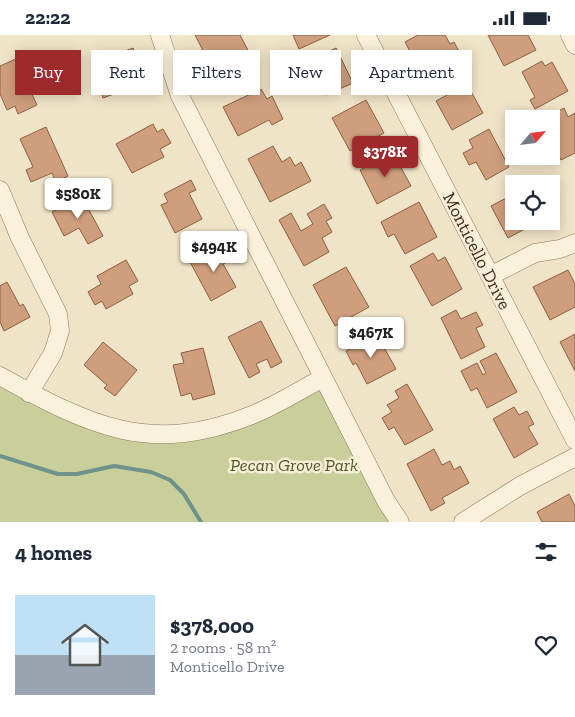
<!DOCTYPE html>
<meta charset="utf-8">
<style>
:root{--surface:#fff;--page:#f2f2f3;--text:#1f2937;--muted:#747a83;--line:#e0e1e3;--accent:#9e2a2b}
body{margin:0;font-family:"Zilla Slab",serif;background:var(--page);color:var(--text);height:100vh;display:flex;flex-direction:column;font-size:19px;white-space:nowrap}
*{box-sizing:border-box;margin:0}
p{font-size:16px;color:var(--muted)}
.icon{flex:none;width:28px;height:28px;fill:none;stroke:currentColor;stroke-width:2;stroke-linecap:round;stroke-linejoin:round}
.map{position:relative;height:487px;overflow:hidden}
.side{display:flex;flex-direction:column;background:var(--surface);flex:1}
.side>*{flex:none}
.top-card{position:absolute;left:15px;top:15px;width:545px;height:45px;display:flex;gap:10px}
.needle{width:32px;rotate:62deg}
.controls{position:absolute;left:505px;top:75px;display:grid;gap:10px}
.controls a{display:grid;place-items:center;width:55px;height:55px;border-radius:0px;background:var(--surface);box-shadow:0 2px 12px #0003;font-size:25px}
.price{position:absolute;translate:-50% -42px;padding:0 11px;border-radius:5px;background:#fff;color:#222;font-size:16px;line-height:32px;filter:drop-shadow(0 1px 2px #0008)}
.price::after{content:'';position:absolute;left:50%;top:30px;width:15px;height:11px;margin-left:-8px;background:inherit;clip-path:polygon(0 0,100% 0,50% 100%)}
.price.current{background:var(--accent);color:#fff}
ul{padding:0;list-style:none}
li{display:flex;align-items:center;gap:15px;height:125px;padding:0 15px}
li+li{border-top:1px solid var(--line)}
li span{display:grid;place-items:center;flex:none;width:140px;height:100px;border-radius:0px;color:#555}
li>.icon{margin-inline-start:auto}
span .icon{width:60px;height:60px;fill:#fffc;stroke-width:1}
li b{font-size:21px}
h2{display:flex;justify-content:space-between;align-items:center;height:60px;padding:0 15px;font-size:21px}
.tag{padding:0 18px;border-radius:0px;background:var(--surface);box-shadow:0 2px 12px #0003;font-size:18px;line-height:45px}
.tag.current{background:var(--accent);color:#fff}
.status{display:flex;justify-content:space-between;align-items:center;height:35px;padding:0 25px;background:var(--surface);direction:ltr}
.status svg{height:14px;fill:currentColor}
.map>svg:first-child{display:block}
</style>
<div class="status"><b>22:22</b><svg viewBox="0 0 49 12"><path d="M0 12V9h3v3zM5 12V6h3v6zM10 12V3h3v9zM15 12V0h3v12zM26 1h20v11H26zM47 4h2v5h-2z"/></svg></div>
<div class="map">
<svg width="575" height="487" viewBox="0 0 575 487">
<rect width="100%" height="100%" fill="#f0e4c8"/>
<!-- green -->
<path fill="#c9cf9b" d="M0 350 79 390 115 402 153 406 319 354 391 487H0Z"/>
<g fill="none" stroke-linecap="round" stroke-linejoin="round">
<!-- stream -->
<path stroke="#6f938a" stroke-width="4" d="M0 421 58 439H77L114 431 151 437 170 445 184 459 201 487"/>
</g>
<!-- building -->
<path fill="#cf9f7d" stroke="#8d5f41" d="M195 0H240L252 23 216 41Z
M293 0H330L299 14Z
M418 0H445L450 9 454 7 462 22 424 42 405 7Z
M488 0H528L536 15 504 31Z
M133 13 146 47 103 63 99 51 101 50 93 28Z
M336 13 353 48 326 60 310 25Z
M16 24 37 70 18 79 15 71 7 75 0 59V31Z
M542 26 545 31 552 27 568 56 535 74 530 65 535 62 522 37Z
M464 44 483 78 452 95 436 66 449 59 446 54Z
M261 54 267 64 272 61 283 84 272 90 269 85 238 101 223 72Z
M366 65 384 98 350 116 332 83Z
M564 73 568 82 575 78V118L561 125 551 106V84H544Z
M153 89 157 97 163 94 171 108 160 114 164 122 132 138 116 109Z
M46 92 68 141 56 147 52 138 31 147 26 135 33 132 20 104Z
M489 94 509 132 486 145 476 127 469 130 463 118 473 113 469 105Z
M273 111 282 127 290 122 295 131 301 127 311 146 270 167 248 124Z
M393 118 411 151 377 169 360 135Z
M191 145 196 155 189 158 202 184 175 198 161 170 168 167 164 159Z
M514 159V186L538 187 508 203 491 171Z
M82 162 103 201 88 209 79 193 64 201 52 177Z
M419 167 437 202 405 219 394 199 388 202 381 187Z
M324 169 332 183 326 186 332 197 322 203 329 217 304 231 279 185 291 178 301 196 313 189 307 179Z
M221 211 229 226 223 229 236 252 211 266 190 227Z
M433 218 438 226 445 222 462 254 432 271 410 231Z
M126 225 138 246 129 251 133 259 106 274 102 266 95 270 88 257 101 249 97 241Z
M346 232 369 272 335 291 313 250Z
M568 235 575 249V272L550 285 533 252Z
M7 247 20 271 23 269 30 282 4 296 0 287V251Z
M456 275 461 284 476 277 483 290 476 293 485 312 461 324 441 283Z
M261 286 282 327 271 333 267 324 256 329 260 337 249 343 228 302Z
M575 299V336L560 307Z
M377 300 396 334 367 349 356 328 353 330 346 316Z
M103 307 137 335 115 361 104 353 107 350 84 330Z
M203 313 215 359 193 365 191 358 181 361 173 330 184 328 181 318Z
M496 318 517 357 487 373 477 353 471 356 461 336 477 328 483 340 486 338 480 326Z
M407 349 433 395 405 410 394 392 389 395 382 383 392 377 387 370 399 363 395 356Z
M514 372 519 380 527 376 534 389 528 392 538 409 514 423 493 384Z
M434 414 442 430 450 426 454 435 460 431 469 448 442 463 445 468 431 476 407 429Z
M569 459 575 471V487H542L537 477Z"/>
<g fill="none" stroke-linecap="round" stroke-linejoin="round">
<defs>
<path id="minor" d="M160 0 180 61 386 466 400 487
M366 0 575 405
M570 0 575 10
M0 155 20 203 58 279 60 296 53 318 29 358
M490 241 535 218 560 214 575 208
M0 341C90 391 150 421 252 380 277 370 300 355 323 343
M463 487 520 451 575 422"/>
</defs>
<!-- minor casing -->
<use href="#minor" stroke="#8d765c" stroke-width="19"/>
<!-- minor -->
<use href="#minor" stroke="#faf1dc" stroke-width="18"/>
</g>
<g text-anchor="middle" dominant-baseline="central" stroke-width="5" stroke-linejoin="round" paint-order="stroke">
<!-- street labels -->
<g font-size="18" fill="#3d2e20" stroke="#f7eed8">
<text transform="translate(477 216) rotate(63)">Monticello Drive</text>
</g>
<!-- park labels -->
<g font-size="18" font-style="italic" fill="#4d5a26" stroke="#f7eed8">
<text x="294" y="430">Pecan Grove Park</text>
</g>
</g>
</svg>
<div class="controls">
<a><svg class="needle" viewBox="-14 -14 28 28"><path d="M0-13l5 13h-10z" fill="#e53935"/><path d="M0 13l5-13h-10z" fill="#747a83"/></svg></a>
<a><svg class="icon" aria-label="locate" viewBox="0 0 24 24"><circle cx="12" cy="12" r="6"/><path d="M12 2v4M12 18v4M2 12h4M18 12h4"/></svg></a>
</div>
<b class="price current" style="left:385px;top:143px">$378K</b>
<b class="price" style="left:78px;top:185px">$580K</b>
<b class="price" style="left:214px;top:238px">$494K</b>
<b class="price" style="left:371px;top:324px">$467K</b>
<div class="top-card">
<a class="tag current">Buy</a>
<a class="tag">Rent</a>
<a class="tag">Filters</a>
<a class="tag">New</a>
<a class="tag">Apartment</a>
</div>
</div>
<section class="side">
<h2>4 homes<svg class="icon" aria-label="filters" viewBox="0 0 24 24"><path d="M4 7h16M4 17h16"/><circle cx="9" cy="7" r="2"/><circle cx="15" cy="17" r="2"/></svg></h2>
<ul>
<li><span style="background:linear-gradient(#bfe0f5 60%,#9aa5b1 0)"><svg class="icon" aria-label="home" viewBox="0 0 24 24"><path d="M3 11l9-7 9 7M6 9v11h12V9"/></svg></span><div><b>$378,000</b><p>2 rooms · 58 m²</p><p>Monticello Drive</p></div><svg class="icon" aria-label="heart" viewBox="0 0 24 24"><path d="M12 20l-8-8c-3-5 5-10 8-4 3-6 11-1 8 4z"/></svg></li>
</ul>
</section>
